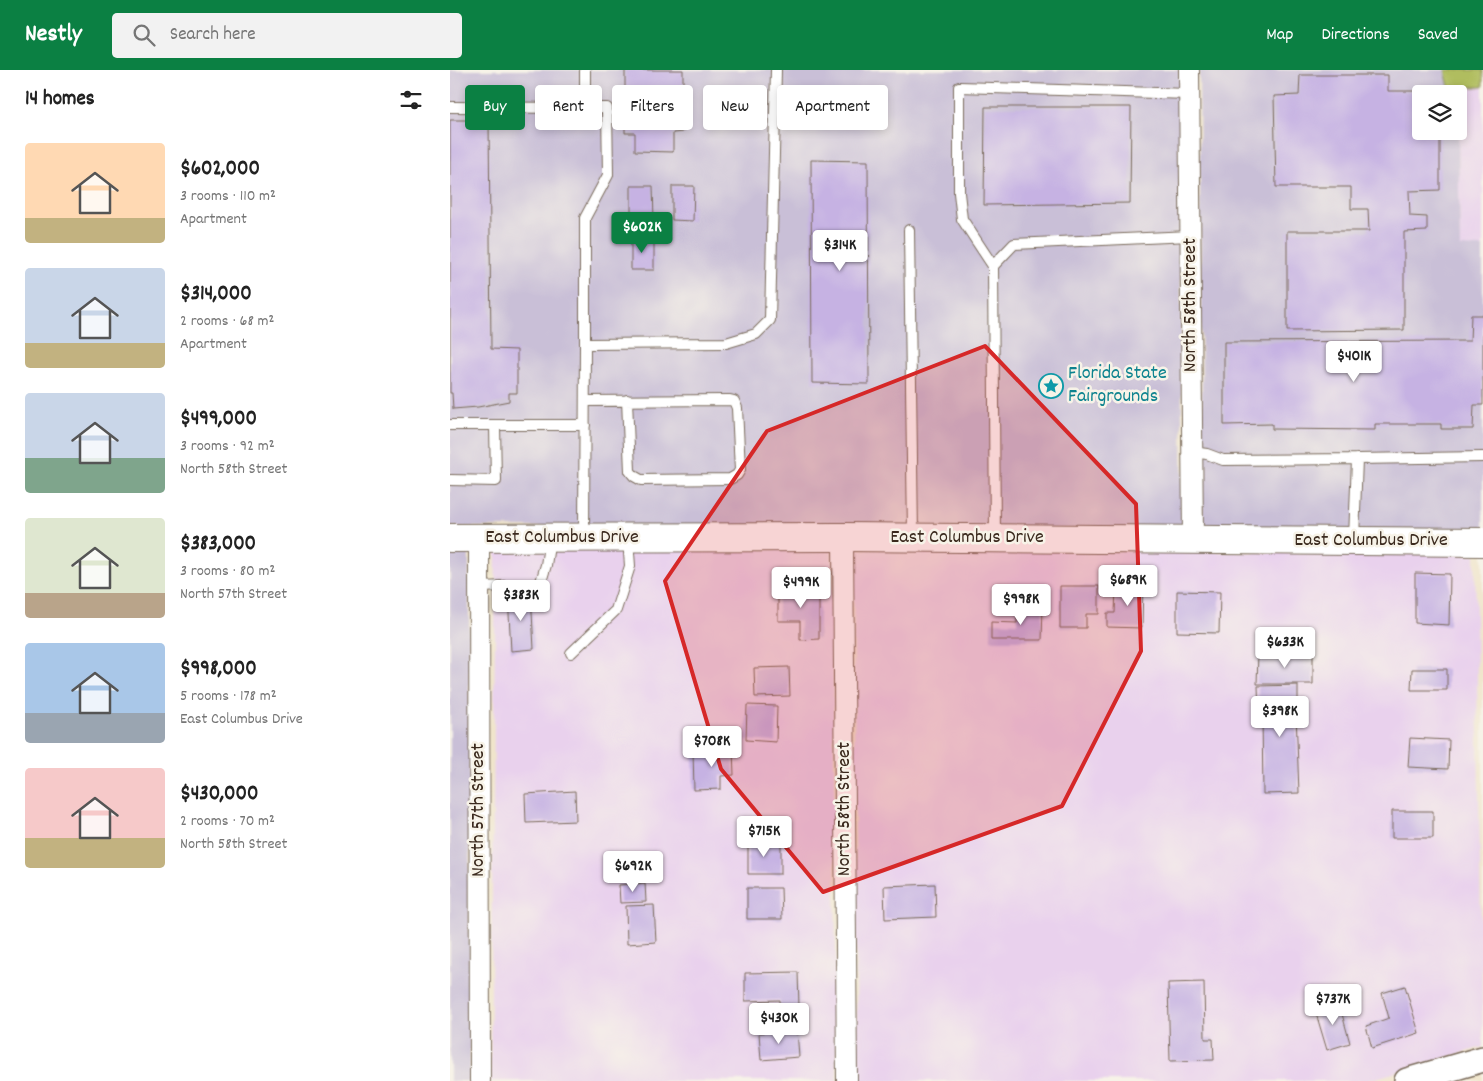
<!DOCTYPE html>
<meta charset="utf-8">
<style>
:root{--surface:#fff;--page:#f2f2f2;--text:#222;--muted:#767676;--accent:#0b8043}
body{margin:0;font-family:Dekko,sans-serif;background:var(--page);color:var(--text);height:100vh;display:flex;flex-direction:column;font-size:19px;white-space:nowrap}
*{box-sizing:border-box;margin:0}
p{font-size:16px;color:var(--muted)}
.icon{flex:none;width:28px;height:28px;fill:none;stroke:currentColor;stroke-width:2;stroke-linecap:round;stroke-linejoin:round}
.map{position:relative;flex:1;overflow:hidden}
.sheet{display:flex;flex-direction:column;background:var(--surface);width:450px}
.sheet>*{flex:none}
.hud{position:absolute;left:15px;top:15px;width:475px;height:45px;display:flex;gap:10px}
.tools{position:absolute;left:962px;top:15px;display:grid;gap:10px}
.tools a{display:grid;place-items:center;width:55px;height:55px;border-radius:5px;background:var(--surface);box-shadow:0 2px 8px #0003;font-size:25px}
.price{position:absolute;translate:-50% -42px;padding:0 11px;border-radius:5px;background:#fff;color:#222;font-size:16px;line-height:32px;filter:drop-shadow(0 1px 2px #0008)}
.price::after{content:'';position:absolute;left:50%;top:30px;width:15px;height:11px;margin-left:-8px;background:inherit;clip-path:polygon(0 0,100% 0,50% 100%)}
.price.on{background:var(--accent);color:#fff}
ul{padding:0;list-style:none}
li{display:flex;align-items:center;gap:15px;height:125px;padding:0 25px}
li span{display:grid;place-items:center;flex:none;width:140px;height:100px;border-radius:5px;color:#555}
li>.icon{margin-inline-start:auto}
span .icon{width:60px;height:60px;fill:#fffc;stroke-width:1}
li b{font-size:21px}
h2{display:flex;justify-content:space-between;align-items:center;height:60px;padding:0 25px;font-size:21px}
.tag{padding:0 18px;border-radius:5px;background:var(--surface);box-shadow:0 2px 8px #0003;font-size:18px;line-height:45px}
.tag.on{background:var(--accent);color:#fff}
header{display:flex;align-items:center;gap:30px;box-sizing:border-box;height:70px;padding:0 25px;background:var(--accent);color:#fff}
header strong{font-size:24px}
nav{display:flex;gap:28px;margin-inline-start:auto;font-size:18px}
.search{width:350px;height:45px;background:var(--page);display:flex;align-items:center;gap:12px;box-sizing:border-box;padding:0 18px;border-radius:5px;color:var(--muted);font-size:19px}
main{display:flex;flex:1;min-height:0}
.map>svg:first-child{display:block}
</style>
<header>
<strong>Nestly</strong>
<div class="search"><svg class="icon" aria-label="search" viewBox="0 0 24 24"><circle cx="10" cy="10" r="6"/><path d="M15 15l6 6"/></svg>Search here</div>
<nav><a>Map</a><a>Directions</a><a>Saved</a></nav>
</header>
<main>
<section class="sheet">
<h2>14 homes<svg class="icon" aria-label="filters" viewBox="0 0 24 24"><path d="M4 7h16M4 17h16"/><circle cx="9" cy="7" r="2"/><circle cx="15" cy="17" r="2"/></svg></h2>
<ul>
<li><span style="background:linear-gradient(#ffd9b3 75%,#c2b280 0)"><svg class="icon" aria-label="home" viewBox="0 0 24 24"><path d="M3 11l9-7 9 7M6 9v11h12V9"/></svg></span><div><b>$602,000</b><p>3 rooms · 110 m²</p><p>Apartment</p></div></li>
<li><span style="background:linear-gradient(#c9d6e8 75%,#c2b280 0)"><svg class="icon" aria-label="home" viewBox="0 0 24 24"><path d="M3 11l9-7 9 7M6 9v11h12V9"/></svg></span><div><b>$314,000</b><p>2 rooms · 68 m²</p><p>Apartment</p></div></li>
<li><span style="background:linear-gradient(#c9d6e8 65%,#7fa58c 0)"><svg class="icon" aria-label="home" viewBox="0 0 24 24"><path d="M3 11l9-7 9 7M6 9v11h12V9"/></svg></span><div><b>$499,000</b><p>3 rooms · 92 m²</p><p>North 58th Street</p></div></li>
<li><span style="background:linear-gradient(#dfe7d0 75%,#b9a48a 0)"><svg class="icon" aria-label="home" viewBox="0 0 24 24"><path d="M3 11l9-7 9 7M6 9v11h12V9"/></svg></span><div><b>$383,000</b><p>3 rooms · 80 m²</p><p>North 57th Street</p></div></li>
<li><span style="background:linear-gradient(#a9c7e8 70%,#9aa5b1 0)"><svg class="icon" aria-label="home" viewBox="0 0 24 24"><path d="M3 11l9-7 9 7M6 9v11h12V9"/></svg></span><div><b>$998,000</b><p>5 rooms · 178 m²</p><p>East Columbus Drive</p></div></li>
<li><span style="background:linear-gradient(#f6c9c9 70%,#c2b280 0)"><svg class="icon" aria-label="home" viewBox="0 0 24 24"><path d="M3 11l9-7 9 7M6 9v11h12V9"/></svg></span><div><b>$430,000</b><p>2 rooms · 70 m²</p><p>North 58th Street</p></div></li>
</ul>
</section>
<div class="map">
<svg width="1033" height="1011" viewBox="0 0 1033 1011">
<rect width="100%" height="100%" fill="#f7f3e8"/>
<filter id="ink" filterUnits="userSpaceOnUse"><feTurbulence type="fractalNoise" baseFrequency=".02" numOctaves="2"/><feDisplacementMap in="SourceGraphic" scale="10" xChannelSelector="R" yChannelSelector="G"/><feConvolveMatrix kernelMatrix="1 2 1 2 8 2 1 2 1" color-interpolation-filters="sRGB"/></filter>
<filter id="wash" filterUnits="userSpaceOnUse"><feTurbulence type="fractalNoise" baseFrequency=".0096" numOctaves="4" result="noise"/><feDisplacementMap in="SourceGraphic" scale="20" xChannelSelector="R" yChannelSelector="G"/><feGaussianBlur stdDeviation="1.12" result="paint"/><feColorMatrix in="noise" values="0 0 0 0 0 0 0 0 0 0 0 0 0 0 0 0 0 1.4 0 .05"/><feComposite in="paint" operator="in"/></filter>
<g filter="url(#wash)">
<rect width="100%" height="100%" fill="#f0e5cb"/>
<!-- built -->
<path fill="#e9d1ed" d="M1033 17V177H1010L1008 61 1009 24H1007V18Z
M382 479 387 1011H40L46 480Z
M403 479 1025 484 1033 977 916 1011H407Z"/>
<!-- industrial -->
<path fill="#c9bfd7" d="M0 0H729L733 459 0 457Z
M749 0H995L999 17 1007 18V24H971V61H1008L1010 177H1033V461L753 459Z
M0 480H19L20 1011H0Z"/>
<!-- green -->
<path fill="#b0bd5f" stroke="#76743e" d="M995 0H1033V17H999Z"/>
<g id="blocks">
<!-- building -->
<path fill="#c6b2e3" d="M175 0H233V62L223 63V82L185 81V63H175Z
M850 5H938V21H990V24H971V61H990V120L959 121 960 146 977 147V161L954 162V260L837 261V161H919L918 139H901V117H826L824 26 849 25Z
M535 37H681L680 133 534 135Z
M0 50H39L41 279 67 280V323H59V331L28 337 3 339 2 323H0Z
M361 90 418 91 419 314 362 313Z
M181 116H203L204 150 181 151Z
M222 116H244L243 151 222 150Z
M181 168H204V200H181Z
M1021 245H1033V335H1024L1023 359H991V354H925V360L822 359V354L774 355V272L1020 271Z
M965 503 1000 504 999 555 965 553Z
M675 511 693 512 692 558 657 557V543H665L666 517H675Z
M610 516H649V544H636V558H610Z
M328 517H369V569L350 570V551H328Z
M727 521 770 522 769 563 727 562Z
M81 524 84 579 61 581 58 525Z
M567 535 593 536 592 570H541V552L567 553Z
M808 583 863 584V614H807Z
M339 597 340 626 305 627 304 598Z
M962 599H997V620H961Z
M848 615V643H846L849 723 813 724 812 644H809L808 616Z
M297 635 327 636 326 672 296 670Z
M960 668 999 670 998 699 958 697Z
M283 679 284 705 271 706V719L244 720 243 680Z
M125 721 126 751 76 753 75 724Z
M942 741H983V768H942Z
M298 772H331V804H298Z
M195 813 196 832 170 833 169 815Z
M485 814 486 847 435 849 434 816Z
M297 818H331L332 849H297Z
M204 835 206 872 177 874 176 836Z
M348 902 349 937 330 938V930L295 931V903Z
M754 912 755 969H763L764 990 720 991 718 913Z
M955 916 969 963 922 978 916 956 939 948 932 923Z
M889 933 900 973 877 980 865 940Z
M347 960 349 987 311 990 309 963Z"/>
</g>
</g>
<g filter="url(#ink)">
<use href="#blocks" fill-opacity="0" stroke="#7a6b5b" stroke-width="1"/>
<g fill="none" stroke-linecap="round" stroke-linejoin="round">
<defs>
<path id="service" d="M0 37 135 38V0
M135 38H157L158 105 135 148V274
M459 160 463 467
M543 196 512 149 509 123V17L739 24
M136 331C184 331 232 330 280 330L284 331 287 338 290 400 287 405 280 409 191 410 184 406 180 401 177 330
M0 355H135
M742 382 757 384 773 390 907 389
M0 410 46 411 45 355
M134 466 135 274 276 273 306 264 320 250 326 0
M545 467 543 196 564 174 740 166
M904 469 907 389 1033 387
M29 517 90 515 96 495 100 469
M121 583 166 540 180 496 178 469"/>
<path id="minor" d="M739 0 743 470
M393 467 397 1011
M29 468 30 1011"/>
<path id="tertiary" d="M957 1011 1033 989"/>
<path id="secondary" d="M0 468 393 467 1033 472"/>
</defs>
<!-- service casing -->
<use href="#service" stroke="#7a6b5b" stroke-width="12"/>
<!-- minor casing -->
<use href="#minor" stroke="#7a6b5b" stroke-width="22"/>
<!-- tertiary casing -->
<use href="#tertiary" stroke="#7a6b5b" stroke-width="28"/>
<!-- secondary casing -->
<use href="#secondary" stroke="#7a6b5b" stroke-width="30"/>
<!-- service -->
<use href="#service" stroke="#fff" stroke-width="10"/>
<!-- minor -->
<use href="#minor" stroke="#fff" stroke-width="20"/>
<!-- tertiary -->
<use href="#tertiary" stroke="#fff" stroke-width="25"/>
<!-- secondary -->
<use href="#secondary" stroke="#fff" stroke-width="28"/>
</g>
</g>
<!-- marked area -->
<path fill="#d62828" fill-opacity="0.2" stroke="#d62828" stroke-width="4" stroke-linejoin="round" d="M535 276 686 434 691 581 612 736 373 822 271 699 215 511 317 361Z"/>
<!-- icons -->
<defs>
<symbol id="sight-ring" viewBox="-11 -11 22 22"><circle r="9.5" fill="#f7f3e8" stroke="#0f9aa8" stroke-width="1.5"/><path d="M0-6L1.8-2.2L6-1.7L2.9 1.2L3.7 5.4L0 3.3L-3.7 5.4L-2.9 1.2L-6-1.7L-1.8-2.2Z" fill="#0f9aa8"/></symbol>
</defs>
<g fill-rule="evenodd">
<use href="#sight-ring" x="587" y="302" width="28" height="28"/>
</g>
<g text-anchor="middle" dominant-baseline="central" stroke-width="5" stroke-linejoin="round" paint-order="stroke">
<!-- street labels -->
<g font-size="20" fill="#3b2a1e" stroke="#f7f3e8">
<text transform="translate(741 235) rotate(-90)">North 58th Street</text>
<text x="112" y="468">East Columbus Drive</text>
<text x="517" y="468">East Columbus Drive</text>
<text x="921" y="471">East Columbus Drive</text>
<text transform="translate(395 739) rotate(-90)">North 58th Street</text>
<text transform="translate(29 740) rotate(-90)">North 57th Street</text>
</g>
<!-- culture labels -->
<g font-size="20" fill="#0d838f" stroke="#f7f3e8" text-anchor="start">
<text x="618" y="304">Florida State<tspan x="618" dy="23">Fairgrounds</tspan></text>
</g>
</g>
</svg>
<div class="tools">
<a><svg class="icon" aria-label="layers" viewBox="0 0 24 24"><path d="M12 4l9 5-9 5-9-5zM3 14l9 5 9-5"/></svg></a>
</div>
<b class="price on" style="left:192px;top:184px">$602K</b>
<b class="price" style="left:390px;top:202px">$314K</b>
<b class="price" style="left:904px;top:313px">$401K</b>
<b class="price" style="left:678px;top:537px">$689K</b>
<b class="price" style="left:351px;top:539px">$499K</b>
<b class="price" style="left:71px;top:552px">$383K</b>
<b class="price" style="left:571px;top:556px">$998K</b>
<b class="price" style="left:835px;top:599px">$633K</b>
<b class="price" style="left:830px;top:668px">$398K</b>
<b class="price" style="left:262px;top:698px">$708K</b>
<b class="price" style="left:314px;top:788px">$715K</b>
<b class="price" style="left:183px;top:823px">$692K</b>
<b class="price" style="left:883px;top:956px">$737K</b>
<b class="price" style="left:329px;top:975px">$430K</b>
<div class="hud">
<a class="tag on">Buy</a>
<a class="tag">Rent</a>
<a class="tag">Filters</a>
<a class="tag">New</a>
<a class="tag">Apartment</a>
</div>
</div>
</main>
